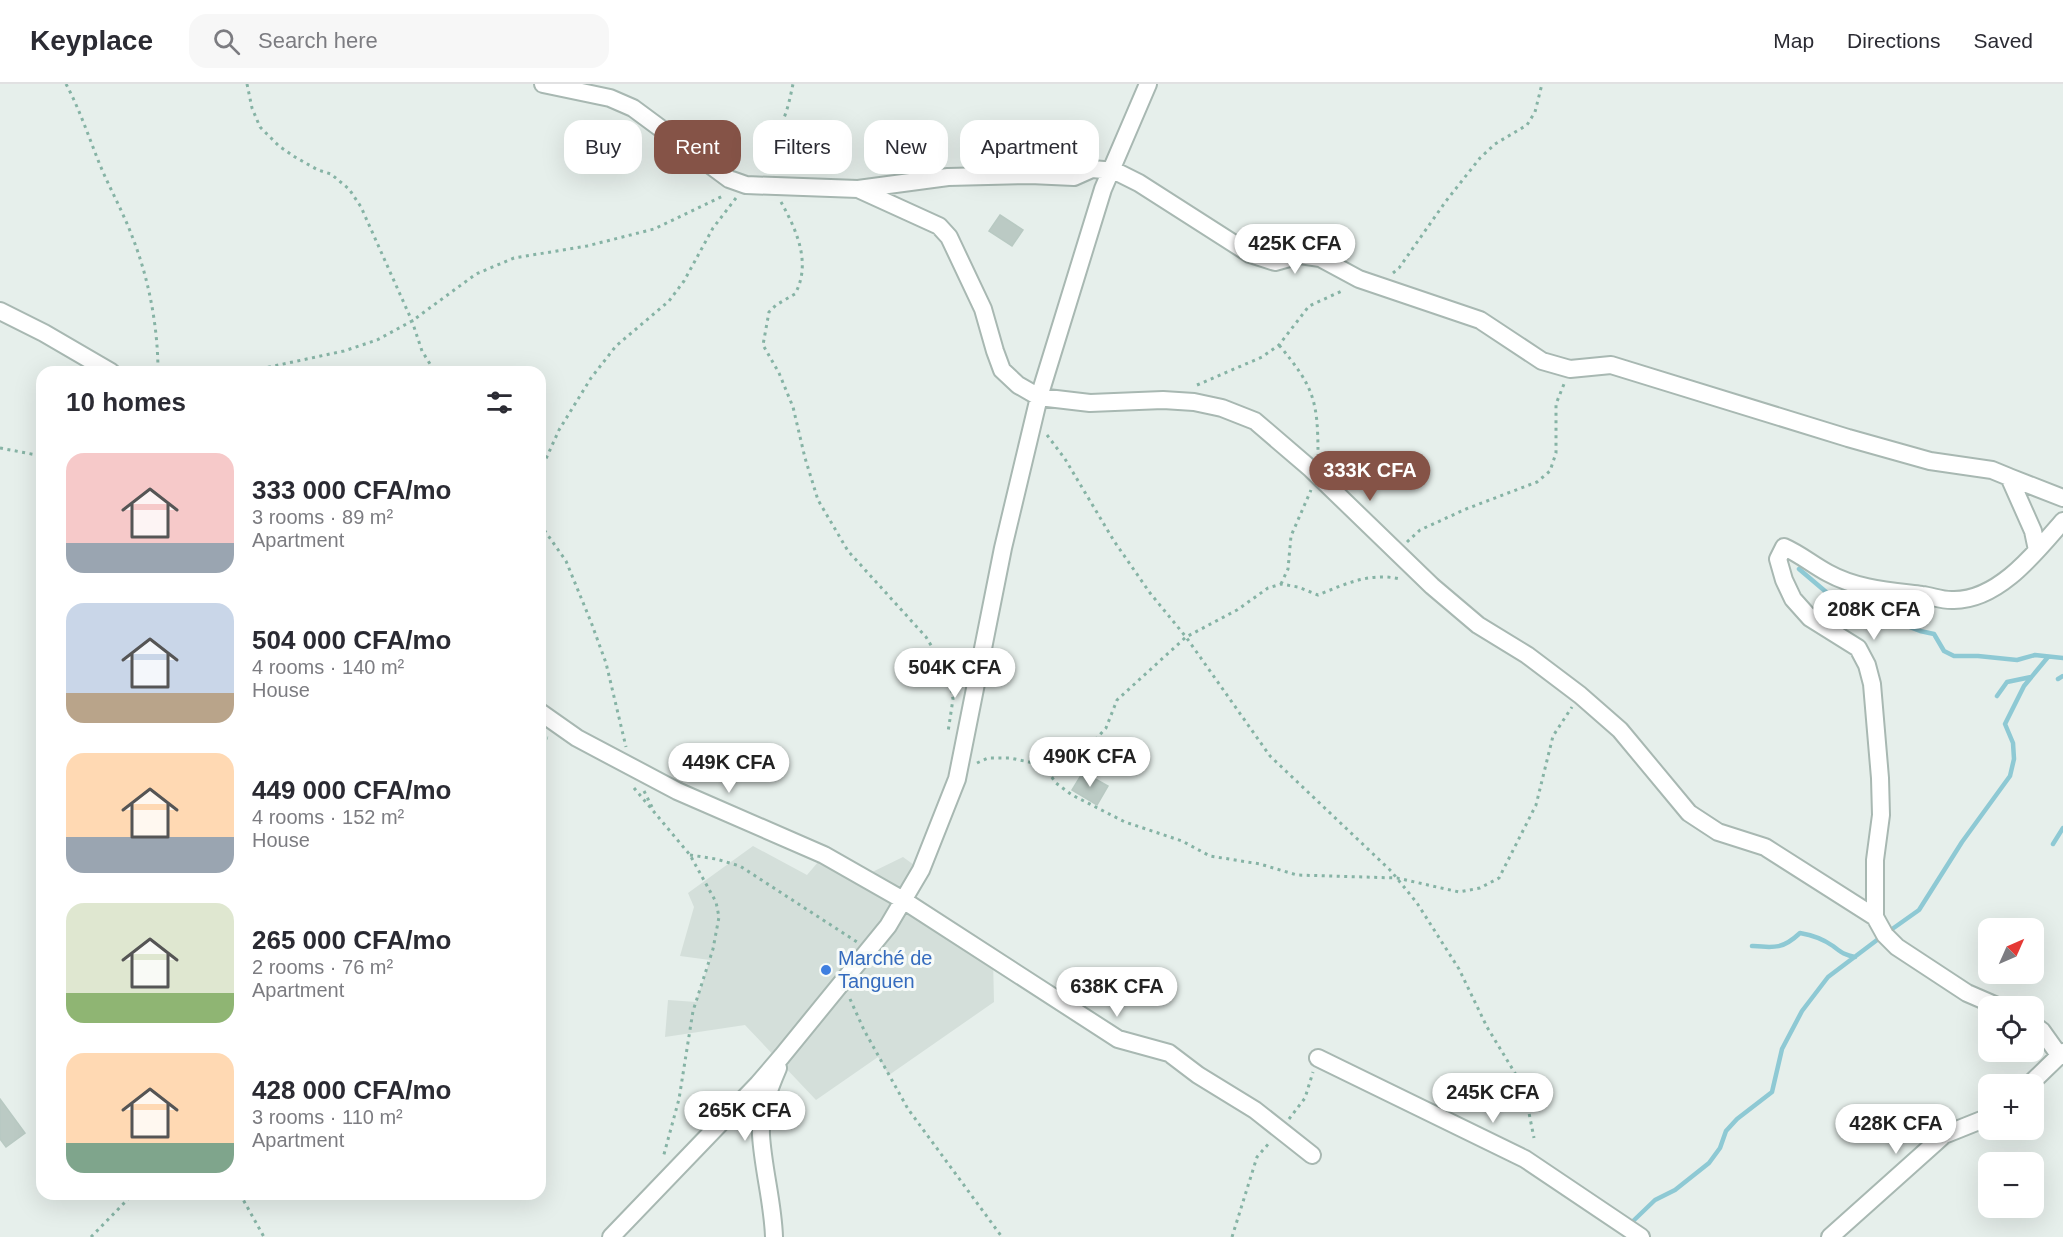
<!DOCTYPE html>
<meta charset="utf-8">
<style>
:root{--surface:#fff;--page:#f7f7f7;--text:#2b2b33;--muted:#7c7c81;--line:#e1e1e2;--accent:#855347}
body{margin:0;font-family:Arial,sans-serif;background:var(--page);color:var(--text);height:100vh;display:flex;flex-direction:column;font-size:22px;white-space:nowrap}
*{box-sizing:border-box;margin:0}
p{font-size:20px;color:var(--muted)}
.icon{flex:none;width:33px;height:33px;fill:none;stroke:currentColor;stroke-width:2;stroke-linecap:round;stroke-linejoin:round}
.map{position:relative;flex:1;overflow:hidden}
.details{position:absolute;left:36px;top:282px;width:510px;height:834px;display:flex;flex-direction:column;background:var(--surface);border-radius:18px;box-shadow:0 6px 24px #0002}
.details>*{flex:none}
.top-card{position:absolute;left:564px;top:36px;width:570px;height:54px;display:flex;gap:12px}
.needle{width:39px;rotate:45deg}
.controls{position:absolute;left:1978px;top:834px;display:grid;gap:12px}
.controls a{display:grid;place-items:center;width:66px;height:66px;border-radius:12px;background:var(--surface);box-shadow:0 6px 24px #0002;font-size:30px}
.price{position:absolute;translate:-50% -51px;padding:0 14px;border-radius:21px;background:#fff;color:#222;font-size:20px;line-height:39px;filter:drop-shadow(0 2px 3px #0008)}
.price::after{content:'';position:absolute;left:50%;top:36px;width:18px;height:14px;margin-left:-9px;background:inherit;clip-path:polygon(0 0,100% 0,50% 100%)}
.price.selected{background:var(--accent);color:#fff}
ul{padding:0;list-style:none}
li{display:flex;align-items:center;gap:18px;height:150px;padding:0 30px}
li span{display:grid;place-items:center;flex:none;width:168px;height:120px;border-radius:18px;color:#555}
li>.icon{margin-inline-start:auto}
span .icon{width:72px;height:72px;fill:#fffc;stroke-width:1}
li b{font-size:26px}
h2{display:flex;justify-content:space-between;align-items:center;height:72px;padding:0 30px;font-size:26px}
.pill{padding:0 21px;border-radius:18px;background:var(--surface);box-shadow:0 6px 24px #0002;font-size:21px;line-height:54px}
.pill.selected{background:var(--accent);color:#fff}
header{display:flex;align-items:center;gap:36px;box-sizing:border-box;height:84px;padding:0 30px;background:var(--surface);border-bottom:2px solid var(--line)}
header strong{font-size:28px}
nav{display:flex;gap:33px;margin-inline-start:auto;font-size:21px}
.search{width:420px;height:54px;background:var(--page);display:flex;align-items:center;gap:15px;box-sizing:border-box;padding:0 21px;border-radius:18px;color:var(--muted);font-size:22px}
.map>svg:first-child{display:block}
</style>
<header>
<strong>Keyplace</strong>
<div class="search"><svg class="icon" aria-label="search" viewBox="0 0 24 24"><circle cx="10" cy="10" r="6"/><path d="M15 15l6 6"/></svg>Search here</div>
<nav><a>Map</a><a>Directions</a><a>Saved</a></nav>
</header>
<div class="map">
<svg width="2063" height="1153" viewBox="0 0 2063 1153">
<rect width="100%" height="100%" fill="#e6efeb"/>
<!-- built -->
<path fill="#d4dfda" d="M753 762 807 791 824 771 862 793 903 773 921 786 903 816 993 875 994 918 889 991 878 973 816 1016 745 941 665 953 668 916 696 918 710 876 680 872 694 823 688 809Z"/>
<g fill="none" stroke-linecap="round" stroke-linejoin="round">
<!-- stream -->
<path stroke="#8ec9d4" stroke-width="4.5" d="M1799 485 1832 513 1920 547 1934 550 1944 567 1954 572H1978L2017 576 2035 571 2063 574
M2058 595 2063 592
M1997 612 2007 598 2031 593
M2053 760 2063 744
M1888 848 1919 826 1962 758 2010 692 2014 675 2013 659 2005 640 2024 602 2048 573
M1752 862C1775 864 1783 865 1800 849 1812 851 1823 855 1833 862 1841 868 1844 871 1855 873
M1630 1140 1655 1116 1675 1106 1709 1079 1720 1064 1726 1047 1737 1035 1772 1008 1782 965 1802 927 1828 893 1881 853"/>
</g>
<!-- building -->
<path fill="#bbcac4" stroke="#b8c9c2" stroke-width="1.5" d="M1000 131 1023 146 1012 162 989 147Z
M1083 688 1108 702 1097 721 1072 706Z
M0 1015 25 1049 6 1063 0 1055Z"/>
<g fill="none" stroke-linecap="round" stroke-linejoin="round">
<defs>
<path id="minor" d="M543 0 610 14 633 24 729 95 746 101 858 105 948 93 1030 91 1074 93 1092 85 1115 87 1139 99 1250 170 1275 178 1300 171 1320 174 1359 195 1480 236 1542 277 1570 285 1611 281 1848 354 1930 377 1992 386 2009 393 2033 447 2037 466
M860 106 939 142 949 153 983 225 995 267 1002 286 1018 301 1039 313 1090 319 1163 316 1194 318 1222 324 1255 337 1311 385 1432 502 1478 541 1527 571 1580 611 1620 646 1689 729 1718 748 1765 763 1875 833
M0 227 44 249 111 288
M2009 393 2063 414
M540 628 577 654 677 707 824 771 903 816 1118 955 1169 969 1198 991 1255 1026 1312 1071
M1997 922 1967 909 1897 863 1885 851 1875 833V776L1881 731 1880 694 1872 600 1867 581 1858 564 1810 534 1793 515 1784 496 1778 475 1784 463C1800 470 1813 481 1828 489 1857 505 1890 507 1922 511 1932 512 1943 517 1954 516 1999 516 2036 468 2063 437
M2034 941 2042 947 2059 971 2063 972
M1318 974 1525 1075 1641 1153
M2030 1000 2063 968
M611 1153 758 1000 782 972 888 842 921 786 957 695 1003 464 1039 313 1103 105 1148 0
M774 1153C773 1119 763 1085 761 1051 760 1028 769 1005 778 984
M1830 1153 1944 1051 1989 1033"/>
</defs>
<!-- minor casing -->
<use href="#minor" stroke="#a8b8b2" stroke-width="20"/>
<!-- path -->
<path stroke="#86b3a5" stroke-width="3" stroke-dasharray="3 4.5" stroke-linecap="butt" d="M66 0C80 26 89 54 100 81 110 105 123 128 132 152 149 195 158 243 158 288
M247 0 252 24 260 43 279 62 295 73 318 86 331 90 349 105 361 123 412 237 422 267 435 288
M763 86C757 67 771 57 780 42 787 30 790 14 793 0
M781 118C796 145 812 179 795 210L776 221 769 228 763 261 779 289 793 323 805 374 818 416 848 467 926 553 949 591 953 615 948 648
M1393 189 1399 184 1446 117 1480 74 1495 60 1527 41 1535 28 1542 0
M1279 261C1314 303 1318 317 1318 371
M246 288 344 267 377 256 412 237 476 190 514 174 587 162 654 145 725 111
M1197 301 1262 273 1279 261 1309 222 1344 206
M1047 351 1065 375 1114 457 1150 509 1186 553 1270 672 1391 787 1417 819 1459 885 1487 943 1524 1004 1534 1054
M0 364 42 372
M540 388 559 346 591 294 616 262 669 217 684 197 713 144 736 114
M540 440 566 477 591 538 606 579 626 663
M1407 458 1420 446 1466 425 1537 398 1550 387 1556 369V320L1564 300
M1281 500 1288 485 1291 452 1311 406
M540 653 548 654
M977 679 988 674H1010L1043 681 1065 675 1084 668 1106 644 1117 616 1186 553 1237 526 1268 504 1281 500 1298 503 1318 511C1345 500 1370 488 1400 495
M1043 681 1056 699 1072 711 1125 738 1182 757 1210 772 1260 780 1297 791 1397 794 1459 808 1480 804 1499 794 1536 721 1553 652 1572 623
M634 704 690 771 716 818 719 833 713 865 693 927 679 1015 663 1074
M644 707 652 723
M690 771 716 775 740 782 857 858
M850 915 864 946 908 1025 1002 1153
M1289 1035 1305 1014 1313 988
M240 1110 264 1153
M91 1153 133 1110
M1232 1153 1257 1073 1270 1058"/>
<!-- minor -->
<use href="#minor" stroke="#fff" stroke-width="16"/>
</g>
<!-- markers -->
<circle fill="#3f7fe0" stroke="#f7fbf9" stroke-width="2" cx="826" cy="886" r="6"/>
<g text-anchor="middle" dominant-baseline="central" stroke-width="6" stroke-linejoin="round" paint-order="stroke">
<!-- shop labels -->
<g font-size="20" fill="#366cbe" stroke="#f7fbf9" text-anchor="start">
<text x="838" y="874">Marché de<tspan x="838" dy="23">Tanguen</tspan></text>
</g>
</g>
</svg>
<div class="controls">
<a><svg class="needle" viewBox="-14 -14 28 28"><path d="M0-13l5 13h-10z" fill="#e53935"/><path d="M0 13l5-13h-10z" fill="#7c7c81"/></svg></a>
<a><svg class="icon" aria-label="locate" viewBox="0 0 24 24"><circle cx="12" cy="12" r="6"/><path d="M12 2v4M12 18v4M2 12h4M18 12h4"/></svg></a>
<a>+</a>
<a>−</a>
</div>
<b class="price" style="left:1295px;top:191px">425K CFA</b>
<b class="price selected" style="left:1370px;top:418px">333K CFA</b>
<b class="price" style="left:1874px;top:557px">208K CFA</b>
<b class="price" style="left:955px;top:615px">504K CFA</b>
<b class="price" style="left:1090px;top:704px">490K CFA</b>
<b class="price" style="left:729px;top:710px">449K CFA</b>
<b class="price" style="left:1117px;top:934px">638K CFA</b>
<b class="price" style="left:1493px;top:1040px">245K CFA</b>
<b class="price" style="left:745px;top:1058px">265K CFA</b>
<b class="price" style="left:1896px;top:1071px">428K CFA</b>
<div class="top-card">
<a class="pill">Buy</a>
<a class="pill selected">Rent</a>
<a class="pill">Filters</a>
<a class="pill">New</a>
<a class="pill">Apartment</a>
</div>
<section class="details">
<h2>10 homes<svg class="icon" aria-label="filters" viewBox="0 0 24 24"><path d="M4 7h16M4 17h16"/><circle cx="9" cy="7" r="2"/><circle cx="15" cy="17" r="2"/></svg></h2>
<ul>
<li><span style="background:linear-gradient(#f6c9c9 75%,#9aa5b1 0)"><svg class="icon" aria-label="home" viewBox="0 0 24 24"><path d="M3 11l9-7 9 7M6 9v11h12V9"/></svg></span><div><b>333 000 CFA/mo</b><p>3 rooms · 89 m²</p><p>Apartment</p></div></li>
<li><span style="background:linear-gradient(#c9d6e8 75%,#b9a48a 0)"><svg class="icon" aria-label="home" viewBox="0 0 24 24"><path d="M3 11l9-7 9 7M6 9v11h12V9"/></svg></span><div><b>504 000 CFA/mo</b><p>4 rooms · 140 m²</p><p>House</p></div></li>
<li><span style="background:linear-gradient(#ffd9b3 70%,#9aa5b1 0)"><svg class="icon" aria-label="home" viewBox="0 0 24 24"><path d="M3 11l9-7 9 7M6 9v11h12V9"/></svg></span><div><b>449 000 CFA/mo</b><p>4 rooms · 152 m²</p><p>House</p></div></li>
<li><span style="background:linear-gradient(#dfe7d0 75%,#8fb573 0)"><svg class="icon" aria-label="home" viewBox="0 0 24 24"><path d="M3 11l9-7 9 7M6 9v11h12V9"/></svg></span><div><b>265 000 CFA/mo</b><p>2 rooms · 76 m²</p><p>Apartment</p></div></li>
<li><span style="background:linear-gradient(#ffd9b3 75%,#7fa58c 0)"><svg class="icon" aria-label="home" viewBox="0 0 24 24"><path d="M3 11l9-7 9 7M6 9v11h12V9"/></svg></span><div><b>428 000 CFA/mo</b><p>3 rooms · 110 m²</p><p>Apartment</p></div></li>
</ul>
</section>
</div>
